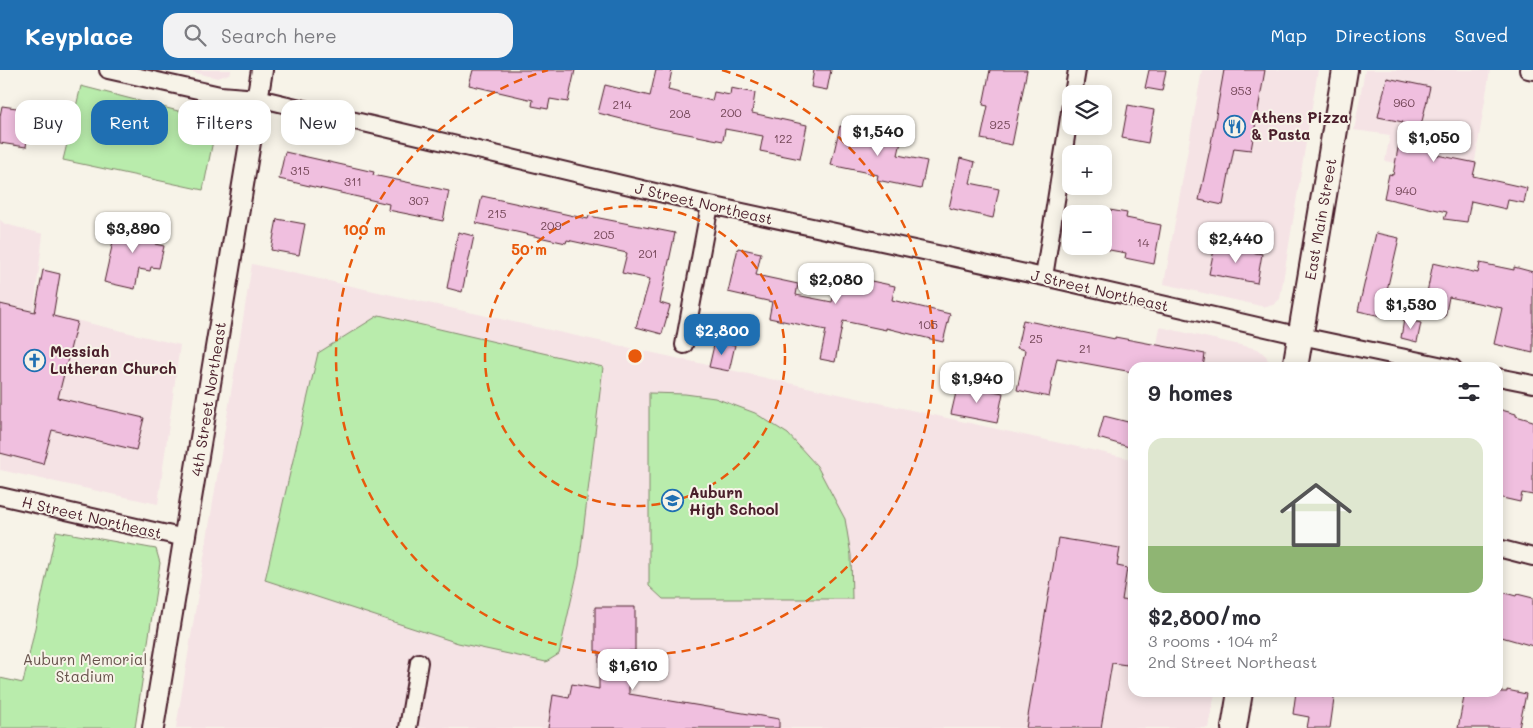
<!DOCTYPE html>
<meta charset="utf-8">
<style>
:root{--surface:#fff;--page:#f2f2f3;--text:#2b2b33;--muted:#7c7c81;--line:#e1e1e2;--accent:#1f6fb2}
body{margin:0;font-family:Mali,sans-serif;background:var(--page);color:var(--text);height:100vh;display:flex;flex-direction:column;font-size:19px;white-space:nowrap}
*{box-sizing:border-box;margin:0}
p{font-size:16px;color:var(--muted)}
.icon{flex:none;width:28px;height:28px;fill:none;stroke:currentColor;stroke-width:2;stroke-linecap:round;stroke-linejoin:round}
.map{position:relative;flex:1;overflow:hidden}
.side{position:absolute;left:1128px;top:292px;width:375px;height:335px;display:flex;flex-direction:column;background:var(--surface);border-radius:15px;box-shadow:0 2px 12px #0003}
.side>*{flex:none}
.hud{position:absolute;left:15px;top:30px;width:475px;height:45px;display:flex;gap:10px}
.buttons{position:absolute;left:1062px;top:15px;display:grid;gap:10px}
.buttons a{display:grid;place-items:center;width:50px;height:50px;border-radius:10px;background:var(--surface);box-shadow:0 2px 12px #0003;font-size:25px}
.price{position:absolute;translate:-50% -42px;padding:0 11px;border-radius:10px;background:#fff;color:#222;font-size:16px;line-height:32px;filter:drop-shadow(0 1px 2px #0008)}
.price::after{content:'';position:absolute;left:50%;top:30px;width:15px;height:11px;margin-left:-8px;background:inherit;clip-path:polygon(0 0,100% 0,50% 100%)}
.price.on{background:var(--accent);color:#fff}
ul{padding:0;list-style:none}
li{display:grid;align-content:center;gap:10px;height:265px;padding:0 20px}
li+li{border-top:1px solid var(--line)}
li span{display:grid;place-items:center;height:155px;border-radius:15px;color:#555}
li>.icon{margin-inline-start:auto}
span .icon{width:90px;height:90px;fill:#fffc;stroke-width:1}
li b{font-size:21px}
h2{display:flex;justify-content:space-between;align-items:center;height:60px;padding:0 20px;font-size:21px}
.tag{padding:0 18px;border-radius:15px;background:var(--surface);box-shadow:0 2px 12px #0003;font-size:18px;line-height:45px}
.tag.on{background:var(--accent);color:#fff}
header{display:flex;align-items:center;gap:30px;box-sizing:border-box;height:70px;padding:0 25px;background:var(--accent);color:#fff}
header strong{font-size:24px}
nav{display:flex;gap:28px;margin-inline-start:auto;font-size:18px}
.search{width:350px;height:45px;background:var(--page);display:flex;align-items:center;gap:12px;box-sizing:border-box;padding:0 18px;border-radius:15px;color:var(--muted);font-size:19px}
.map>svg:first-child{display:block}
</style>
<header>
<strong>Keyplace</strong>
<div class="search"><svg class="icon" aria-label="search" viewBox="0 0 24 24"><circle cx="10" cy="10" r="6"/><path d="M15 15l6 6"/></svg>Search here</div>
<nav><a>Map</a><a>Directions</a><a>Saved</a></nav>
</header>
<div class="map">
<svg width="1533" height="658" viewBox="0 0 1533 658">
<rect width="100%" height="100%" fill="#f7f3e8"/>
<filter id="ink" filterUnits="userSpaceOnUse"><feTurbulence type="fractalNoise" baseFrequency=".02" numOctaves="2"/><feDisplacementMap in="SourceGraphic" scale="10" xChannelSelector="R" yChannelSelector="G"/><feConvolveMatrix kernelMatrix="1 2 1 2 8 2 1 2 1" color-interpolation-filters="sRGB"/></filter>
<g filter="url(#ink)">
<!-- built -->
<path fill="#f5e3e5" d="M183 0H231V3L218 8Z
M1202 0H1318L1280 229 1273 235 1265 237 1164 214Z
M1365 0H1490L1472 109 1385 91 1390 65 1354 60Z
M0 150 5 154 43 164 34 240 180 275 158 434 0 400Z
M252 194 1132 389V622L1215 623 1208 658H176Z
M1160 257 1258 279 1266 286 1269 293V298H1153Z"/>
<!-- green -->
<path fill="#b9ecac" stroke="#82866c" d="M81 16 217 51 203 120 63 90Z
M379 245 603 297 579 496 559 584 546 592 458 573 265 510 318 283Z
M649 323 685 324 715 328 755 343 788 364 817 396 845 449 851 485 852 529H663L649 516Z
M56 461 156 479 160 493 135 658H0V608L23 613Z"/>
<!-- building -->
<path fill="#f0bfdf" stroke="#4a1f2b" d="M473 0H575L568 32 550 29 548 39 532 36 533 30 469 15Z
M656 0H672L668 20 712 31 714 22 730 25 731 18 755 23 752 43 807 55 800 89 760 81 763 66 725 59 723 71 657 58 598 43 605 15 650 26Z
M814 0H831L827 20 811 17Z
M990 0H1027L1012 75 981 69 988 36 983 35Z
M1149 0H1166L1162 21 1145 18Z
M1224 0H1265L1251 80 1234 78 1223 135 1199 130 1210 79Z
M1387 8 1430 17 1420 60 1436 63 1432 84 1476 93 1473 106 1527 118 1524 133 1508 130 1506 139 1471 131 1467 152 1444 149 1447 142 1384 128 1389 104 1393 105 1403 52 1378 47Z
M1128 35 1154 40 1148 73 1122 68Z
M2 36 31 40 26 77 0 73V46Z
M840 56 886 66 888 60 903 63 898 85 927 91 921 119 877 110 878 105 831 95Z
M285 82 374 102 373 105 449 121 443 151 388 140 389 134 279 109Z
M960 88 975 92 970 113 999 119 993 148 949 138Z
M482 126 588 149 589 146 675 163 660 233 670 236 662 264 636 257 650 209 622 203 627 183 567 170 566 173 476 153Z
M1104 139 1127 143 1126 148 1161 155 1154 194 1125 188 1126 183 1104 179Z
M277 149 305 154 299 185 271 180Z
M124 150 158 158 155 174 164 176 159 198 151 197 150 201 139 199 135 219 104 212 115 163 120 164Z
M458 162 474 166 462 222 447 218Z
M1376 163 1399 168 1381 246 1358 241Z
M1215 175 1262 184 1257 213 1209 204Z
M738 178 761 183 756 205 798 214 796 225 832 232 838 204 895 216 892 230 950 244 943 272 886 258V260L843 251 835 292 820 289 826 260 769 248 772 232 728 222Z
M1433 193 1478 203 1480 193 1514 200V197L1533 202V283L1494 274 1502 238 1449 227 1445 247 1423 242Z
M43 200 60 204 53 246 77 252 58 328 144 348 136 380 52 360 43 394 0 383V234L35 242Z
M1404 249 1421 253 1417 272 1401 268Z
M1023 250 1115 269V267L1205 284 1203 298H1132V302L1057 288 1049 327 1017 320 1025 280 1017 278Z
M715 271 735 275 729 301 709 297Z
M958 314 1003 323 997 353 951 344Z
M1498 339 1516 344V346L1533 351V425L1522 423 1520 432 1498 427Z
M1104 346 1132 353V364L1129 377 1098 368Z
M1058 468 1120 478 1117 496 1127 498 1122 530 1132 531V564L1127 595 1112 593 1101 658H1026Z
M1498 521 1516 526 1517 524 1533 528V576L1498 566Z
M595 537H635V581H629V624L779 649V658H548L553 625 569 628 572 614 599 619V581H595Z
M1507 620 1526 624 1519 658H1458L1465 622H1507Z
M1296 622H1335L1330 658H1307L1309 647 1293 644Z"/>
<g fill="none" stroke-linecap="round" stroke-linejoin="round">
<defs>
<path id="minor" d="M108 0 220 25 258 28 710 135 1044 207 1301 266 1453 298
M1528 0 1533 1
M1073 24 1077 0
M1044 207 1071 35
M684 275 710 135
M1498 307 1533 314
M0 426 185 468
M1498 478 1533 487
M408 658 419 592"/>
<path id="tertiary" d="M153 658 262 0"/>
<path id="secondary" d="M1295 298 1345 0
M1234 658 1240 622"/>
</defs>
<!-- minor casing -->
<use href="#minor" stroke="#4a1f2b" stroke-width="20"/>
<!-- tertiary casing -->
<use href="#tertiary" stroke="#4a1f2b" stroke-width="24"/>
<!-- secondary casing -->
<use href="#secondary" stroke="#4a1f2b" stroke-width="28"/>
<!-- minor -->
<use href="#minor" stroke="#f7f3e8" stroke-width="16"/>
<!-- tertiary -->
<use href="#tertiary" stroke="#f7f3e8" stroke-width="20"/>
<!-- secondary -->
<use href="#secondary" stroke="#f7f3e8" stroke-width="24"/>
</g>
</g>
<!-- distance rings -->
<g fill="none" stroke="#e8590c" stroke-width="2.5" stroke-dasharray="9 6">
<circle cx="635" cy="286" r="150"/>
<path d="M722 0A299 299 0 1 1 548 0"/>
</g>
<!-- icons -->
<defs>
<symbol id="restaurant-ring" viewBox="-11 -11 22 22"><circle r="9.5" fill="#f7f3e8" stroke="#1f6fb2" stroke-width="1.5"/><path d="M-5-6h1v4h1v-4h1v4h1v-4h1v5L-1.5 .5V6h-2V.5L-5-1ZM5-6V6H3V1.5H1.5Q1.5-4 5-6Z" fill="#1f6fb2"/></symbol>
<symbol id="church-ring" viewBox="-11 -11 22 22"><circle r="9.5" fill="#f7f3e8" stroke="#1f6fb2" stroke-width="1.5"/><path d="M-1.2-6h2.4v3.5h3.3v2.4h-3.3V6h-2.4V-.1h-3.3v-2.4h3.3Z" fill="#1f6fb2"/></symbol>
<symbol id="school-ring" viewBox="-11 -11 22 22"><circle r="9.5" fill="#f7f3e8" stroke="#1f6fb2" stroke-width="1.5"/><path d="M0-5L7-2L0 1L-7-2ZM-4 1L0 2.5L4 1V4Q0 6-4 4Z" fill="#1f6fb2"/></symbol>
</defs>
<g fill-rule="evenodd">
<use href="#restaurant-ring" x="1222" y="44" width="25" height="25"/>
<use href="#church-ring" x="22" y="278" width="25" height="25"/>
<use href="#school-ring" x="660" y="418" width="25" height="25"/>
</g>
<g text-anchor="middle" dominant-baseline="central" stroke-width="4" stroke-linejoin="round" paint-order="stroke">
<!-- number labels -->
<g font-size="12" fill="#744758">
<text x="1241" y="20">953</text>
<text x="1404" y="32">960</text>
<text x="622" y="34">214</text>
<text x="731" y="42">200</text>
<text x="680" y="43">208</text>
<text x="1000" y="54">925</text>
<text x="783" y="68">122</text>
<text x="300" y="100">315</text>
<text x="353" y="111">311</text>
<text x="1406" y="120">940</text>
<text x="419" y="130">307</text>
<text x="497" y="143">215</text>
<text x="551" y="155">209</text>
<text x="604" y="164">205</text>
<text x="1143" y="172">14</text>
<text x="648" y="183">201</text>
<text x="928" y="254">105</text>
<text x="1036" y="268">25</text>
<text x="1085" y="278">21</text>
</g>
<!-- poi labels -->
<g font-size="15" font-weight="bold" fill="#4a1f2b" stroke="#f7f3e8" text-anchor="start">
<text x="1251" y="47">Athens Pizza<tspan x="1251" dy="17">&amp; Pasta</tspan></text>
<text x="50" y="281">Messiah<tspan x="50" dy="17">Lutheran Church</tspan></text>
<text x="689" y="422">Auburn<tspan x="689" dy="17">High School</tspan></text>
</g>
<!-- street labels -->
<g font-size="15" fill="#4a1f2b" stroke="#f7f3e8">
<text transform="translate(704 133) rotate(13)">J Street Northeast</text>
<text transform="translate(1320 149) rotate(-80)">East Main Street</text>
<text transform="translate(1100 220) rotate(13)">J Street Northeast</text>
<text transform="translate(208 329) rotate(-81)">4th Street Northeast</text>
<text transform="translate(92 447) rotate(13)">H Street Northeast</text>
</g>
<!-- park labels -->
<g font-size="15" fill="#66524b" stroke="#f7f3e8">
<text x="85" y="589">Auburn Memorial<tspan x="85" dy="17">Stadium</tspan></text>
</g>
</g>
<circle cx="635" cy="286" r="8" fill="#e8590c" stroke="#f7f3e8" stroke-width="2.5"/>
<g font-size="15" text-anchor="middle" font-weight="bold" fill="#e8590c" stroke="#f7f3e8" stroke-width="4" stroke-linejoin="round" paint-order="stroke">
<text x="364" y="165">100 m</text>
<text x="529" y="185">50 m</text>
</g>
</svg>
<div class="buttons">
<a><svg class="icon" aria-label="layers" viewBox="0 0 24 24"><path d="M12 4l9 5-9 5-9-5zM3 14l9 5 9-5"/></svg></a>
<a>+</a>
<a>−</a>
</div>
<b class="price" style="left:878px;top:87px">$1,540</b>
<b class="price" style="left:1434px;top:93px">$1,050</b>
<b class="price" style="left:133px;top:184px">$3,890</b>
<b class="price" style="left:1236px;top:194px">$2,440</b>
<b class="price" style="left:836px;top:235px">$2,080</b>
<b class="price" style="left:1411px;top:260px">$1,530</b>
<b class="price on" style="left:722px;top:286px">$2,800</b>
<b class="price" style="left:977px;top:334px">$1,940</b>
<b class="price" style="left:633px;top:621px">$1,610</b>
<div class="hud">
<a class="tag">Buy</a>
<a class="tag on">Rent</a>
<a class="tag">Filters</a>
<a class="tag">New</a>
</div>
<section class="side">
<h2>9 homes<svg class="icon" aria-label="filters" viewBox="0 0 24 24"><path d="M4 7h16M4 17h16"/><circle cx="9" cy="7" r="2"/><circle cx="15" cy="17" r="2"/></svg></h2>
<ul>
<li><span style="background:linear-gradient(#dfe7d0 70%,#8fb573 0)"><svg class="icon" aria-label="home" viewBox="0 0 24 24"><path d="M3 11l9-7 9 7M6 9v11h12V9"/></svg></span><div><b>$2,800/mo</b><p>3 rooms · 104 m²</p><p>2nd Street Northeast</p></div></li>
</ul>
</section>
</div>
